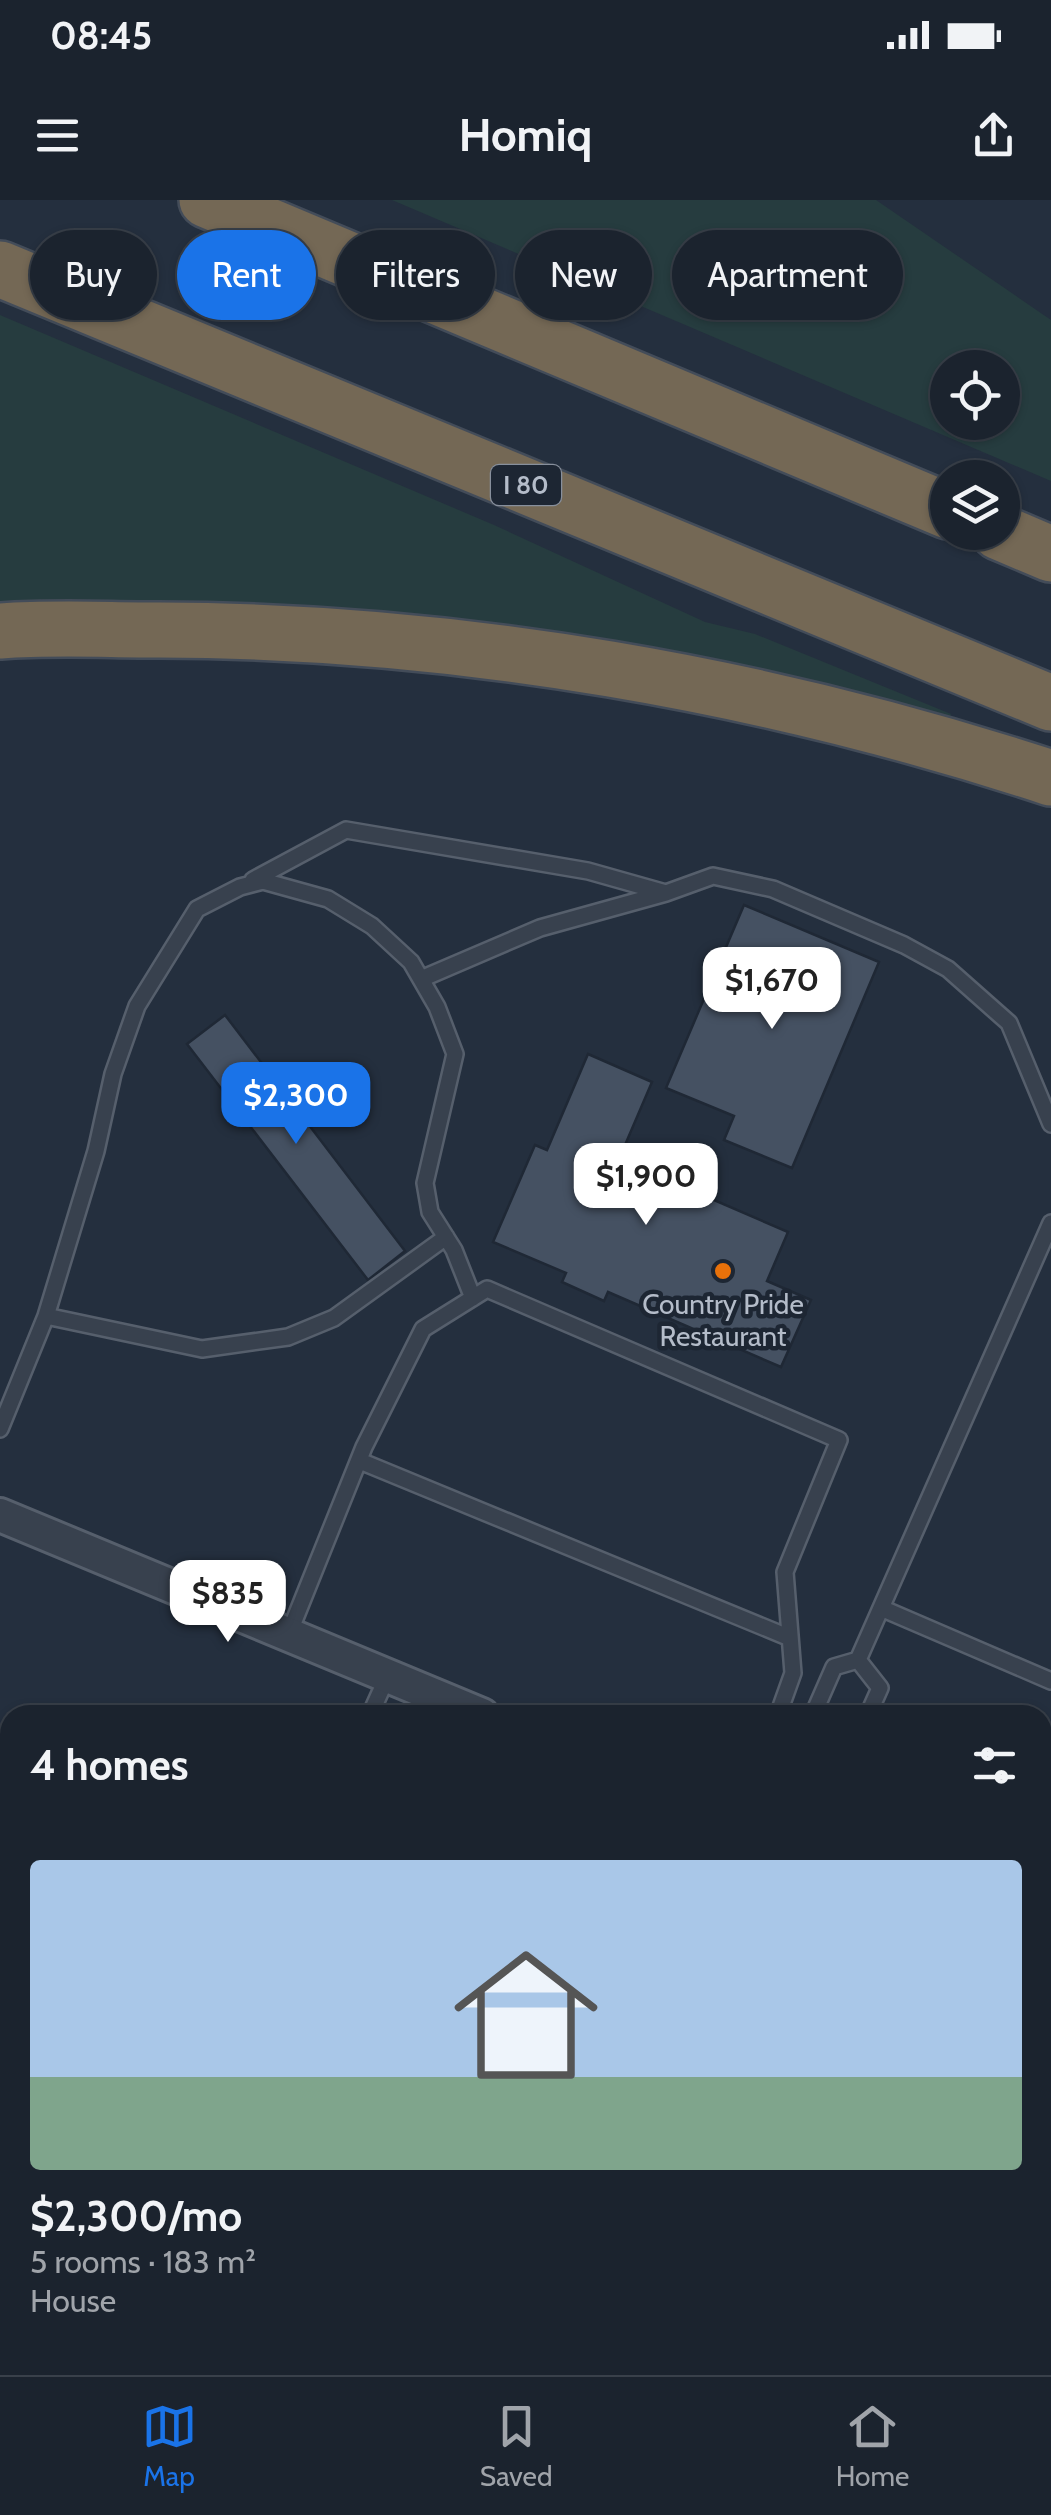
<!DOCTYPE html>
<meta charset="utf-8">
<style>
:root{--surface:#1b232e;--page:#242b36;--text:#f1f3f6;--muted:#a0a4aa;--line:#39404a;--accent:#1a73e8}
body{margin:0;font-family:Cabin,sans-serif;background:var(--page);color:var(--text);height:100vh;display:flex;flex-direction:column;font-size:38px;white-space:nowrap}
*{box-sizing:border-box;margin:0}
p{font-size:32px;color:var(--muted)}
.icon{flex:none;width:55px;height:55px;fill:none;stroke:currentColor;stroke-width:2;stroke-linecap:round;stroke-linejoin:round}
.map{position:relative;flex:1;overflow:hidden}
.drawer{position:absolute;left:0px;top:1505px;width:1052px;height:670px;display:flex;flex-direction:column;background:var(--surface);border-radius:30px 30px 0 0;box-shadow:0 2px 8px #0004,0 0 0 2px var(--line)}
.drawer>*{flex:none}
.guide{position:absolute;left:30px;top:30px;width:992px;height:90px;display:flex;gap:20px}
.tools{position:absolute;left:930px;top:150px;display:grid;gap:20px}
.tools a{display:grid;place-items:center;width:90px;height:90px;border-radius:50%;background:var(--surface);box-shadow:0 2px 8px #0004,0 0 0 2px var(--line);font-size:50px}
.price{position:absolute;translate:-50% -85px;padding:0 22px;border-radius:20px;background:#fff;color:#222;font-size:32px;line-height:65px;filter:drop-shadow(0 2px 5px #0008)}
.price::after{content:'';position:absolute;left:50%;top:60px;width:30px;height:22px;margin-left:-15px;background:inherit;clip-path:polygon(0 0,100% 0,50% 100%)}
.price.active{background:var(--accent);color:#fff}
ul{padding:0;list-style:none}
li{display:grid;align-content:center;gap:20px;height:530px;padding:0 30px}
li span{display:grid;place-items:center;height:310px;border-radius:10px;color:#555}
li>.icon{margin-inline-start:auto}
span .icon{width:180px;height:180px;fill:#fffc;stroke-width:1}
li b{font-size:42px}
h2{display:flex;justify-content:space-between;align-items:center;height:120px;padding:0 30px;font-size:42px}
.chip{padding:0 35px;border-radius:45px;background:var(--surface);box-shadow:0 2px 8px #0004,0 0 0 2px var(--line);font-size:35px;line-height:90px}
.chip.active{background:var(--accent);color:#fff}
.status{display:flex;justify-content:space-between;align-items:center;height:70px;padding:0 50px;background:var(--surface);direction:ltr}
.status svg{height:28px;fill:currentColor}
header{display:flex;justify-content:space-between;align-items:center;height:130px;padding:0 30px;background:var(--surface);font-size:45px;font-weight:700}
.menu{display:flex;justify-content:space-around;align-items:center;height:140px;border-top:2px solid var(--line);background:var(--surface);font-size:28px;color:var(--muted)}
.menu a{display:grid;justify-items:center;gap:5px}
.menu .active{color:var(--accent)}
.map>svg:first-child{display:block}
</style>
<div class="status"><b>08:45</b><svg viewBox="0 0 49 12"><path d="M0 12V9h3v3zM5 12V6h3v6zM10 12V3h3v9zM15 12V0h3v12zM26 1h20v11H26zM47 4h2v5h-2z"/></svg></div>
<header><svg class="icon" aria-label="menu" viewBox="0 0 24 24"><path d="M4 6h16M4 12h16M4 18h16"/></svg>Homiq<svg class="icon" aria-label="share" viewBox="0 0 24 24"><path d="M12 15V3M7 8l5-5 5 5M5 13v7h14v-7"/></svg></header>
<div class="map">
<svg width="1051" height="2175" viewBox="0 0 1051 2175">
<rect width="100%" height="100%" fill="#242f3e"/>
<!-- green -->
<path fill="#263c3f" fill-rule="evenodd" d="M392 0H876L1051 120V281ZM948 168H1002V222H948Z
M0 115 494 325 705 422 755 434 951 514 949 522 0 413Z
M0 1912 10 1916V2152L0 2148Z
M13 2165H609L633 2175H9Z"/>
<!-- building -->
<path fill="#455162" stroke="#1f2835" stroke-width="2.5" d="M744 705 879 762 792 968 724 940 734 916 666 888Z
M225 815 405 1051 368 1080 187 844Z
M588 854 652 882 619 959 788 1032 767 1081 811 1100 781 1167 608 1092 604 1101 562 1082 566 1073 493 1042 535 945 547 950Z"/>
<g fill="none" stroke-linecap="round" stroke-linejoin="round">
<defs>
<path id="service" d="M253 680 346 630 588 671 666 693
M421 779 540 728 666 693 713 676 773 689 904 745 948 769 1009 823 1051 924
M46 1116 202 1149 288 1137 334 1118 446 1037
M0 1229 46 1116 96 951 113 874 137 806 197 709 240 687 263 681 328 699 372 726 411 762 437 807 455 854 425 983 430 1012 454 1050 473 1098
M360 1261 790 1438
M881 1408 1051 1481
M288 1436 364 1247 423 1129 487 1089 839 1240 785 1372 793 1473 778 1515
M858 1460 1051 1023
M858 1460 880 1488 868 1515
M370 1515 388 1475
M813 1515 834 1467 858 1460
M1042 1903 1051 1882"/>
<path id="minor" d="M0 1315 482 1515
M1042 1752 1051 1755"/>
<path id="motorway" d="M207 0 948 311
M0 69 1051 503
M999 332 1051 354
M0 431C53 427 106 430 159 430 461 431 765 484 1051 578"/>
</defs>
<!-- service casing -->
<use href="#service" stroke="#565f6c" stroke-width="20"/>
<!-- minor casing -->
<use href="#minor" stroke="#565f6c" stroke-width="38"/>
<!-- motorway casing -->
<use href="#motorway" stroke="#434c59" stroke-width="60"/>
<!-- service -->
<use href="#service" stroke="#38414e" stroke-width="15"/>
<!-- minor -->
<use href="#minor" stroke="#38414e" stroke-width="32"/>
<!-- motorway -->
<use href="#motorway" stroke="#746855" stroke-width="55"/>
</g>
<!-- markers -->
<circle fill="#e8710a" stroke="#1d2633" stroke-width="4" cx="723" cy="1071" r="10"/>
<g text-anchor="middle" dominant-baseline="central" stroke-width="9" stroke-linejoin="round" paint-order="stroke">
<!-- shield labels -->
<rect fill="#1d2633" stroke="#878f9c" stroke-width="2.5" x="491" y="265" width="70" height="40" rx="8"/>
<g font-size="25" font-weight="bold" fill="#b4bcc9">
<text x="526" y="285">I 80</text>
</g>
<!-- poi labels -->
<g font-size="28" fill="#b4bcc9" stroke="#1d2633">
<text x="723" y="1104">Country Pride<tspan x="723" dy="32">Restaurant</tspan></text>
</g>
</g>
</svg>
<div class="tools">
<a><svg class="icon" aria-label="locate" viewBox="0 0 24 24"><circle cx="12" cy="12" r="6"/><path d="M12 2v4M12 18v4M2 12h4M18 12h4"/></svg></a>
<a><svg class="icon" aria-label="layers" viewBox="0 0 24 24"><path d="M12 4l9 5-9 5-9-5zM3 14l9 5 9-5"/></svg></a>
</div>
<b class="price" style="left:772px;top:832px">$1,670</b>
<b class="price active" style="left:296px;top:947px">$2,300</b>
<b class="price" style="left:646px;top:1028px">$1,900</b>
<b class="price" style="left:228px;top:1445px">$835</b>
<div class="guide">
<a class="chip">Buy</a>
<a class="chip active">Rent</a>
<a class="chip">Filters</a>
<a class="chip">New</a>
<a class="chip">Apartment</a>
</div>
<section class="drawer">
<h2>4 homes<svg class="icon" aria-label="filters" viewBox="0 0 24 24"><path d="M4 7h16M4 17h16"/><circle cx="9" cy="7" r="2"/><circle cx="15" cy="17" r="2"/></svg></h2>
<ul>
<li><span style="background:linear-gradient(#a9c7e8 70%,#7fa58c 0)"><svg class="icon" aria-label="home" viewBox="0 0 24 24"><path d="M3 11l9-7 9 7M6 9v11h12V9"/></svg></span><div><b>$2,300/mo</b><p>5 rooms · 183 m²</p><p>House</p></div></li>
</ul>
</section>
</div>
<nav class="menu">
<a class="active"><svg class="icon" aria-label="map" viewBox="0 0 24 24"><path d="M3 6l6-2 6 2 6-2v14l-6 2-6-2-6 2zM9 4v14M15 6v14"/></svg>Map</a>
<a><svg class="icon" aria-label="saved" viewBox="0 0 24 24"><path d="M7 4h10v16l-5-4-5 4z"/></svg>Saved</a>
<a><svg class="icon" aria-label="home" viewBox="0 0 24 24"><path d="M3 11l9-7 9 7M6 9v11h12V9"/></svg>Home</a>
</nav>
